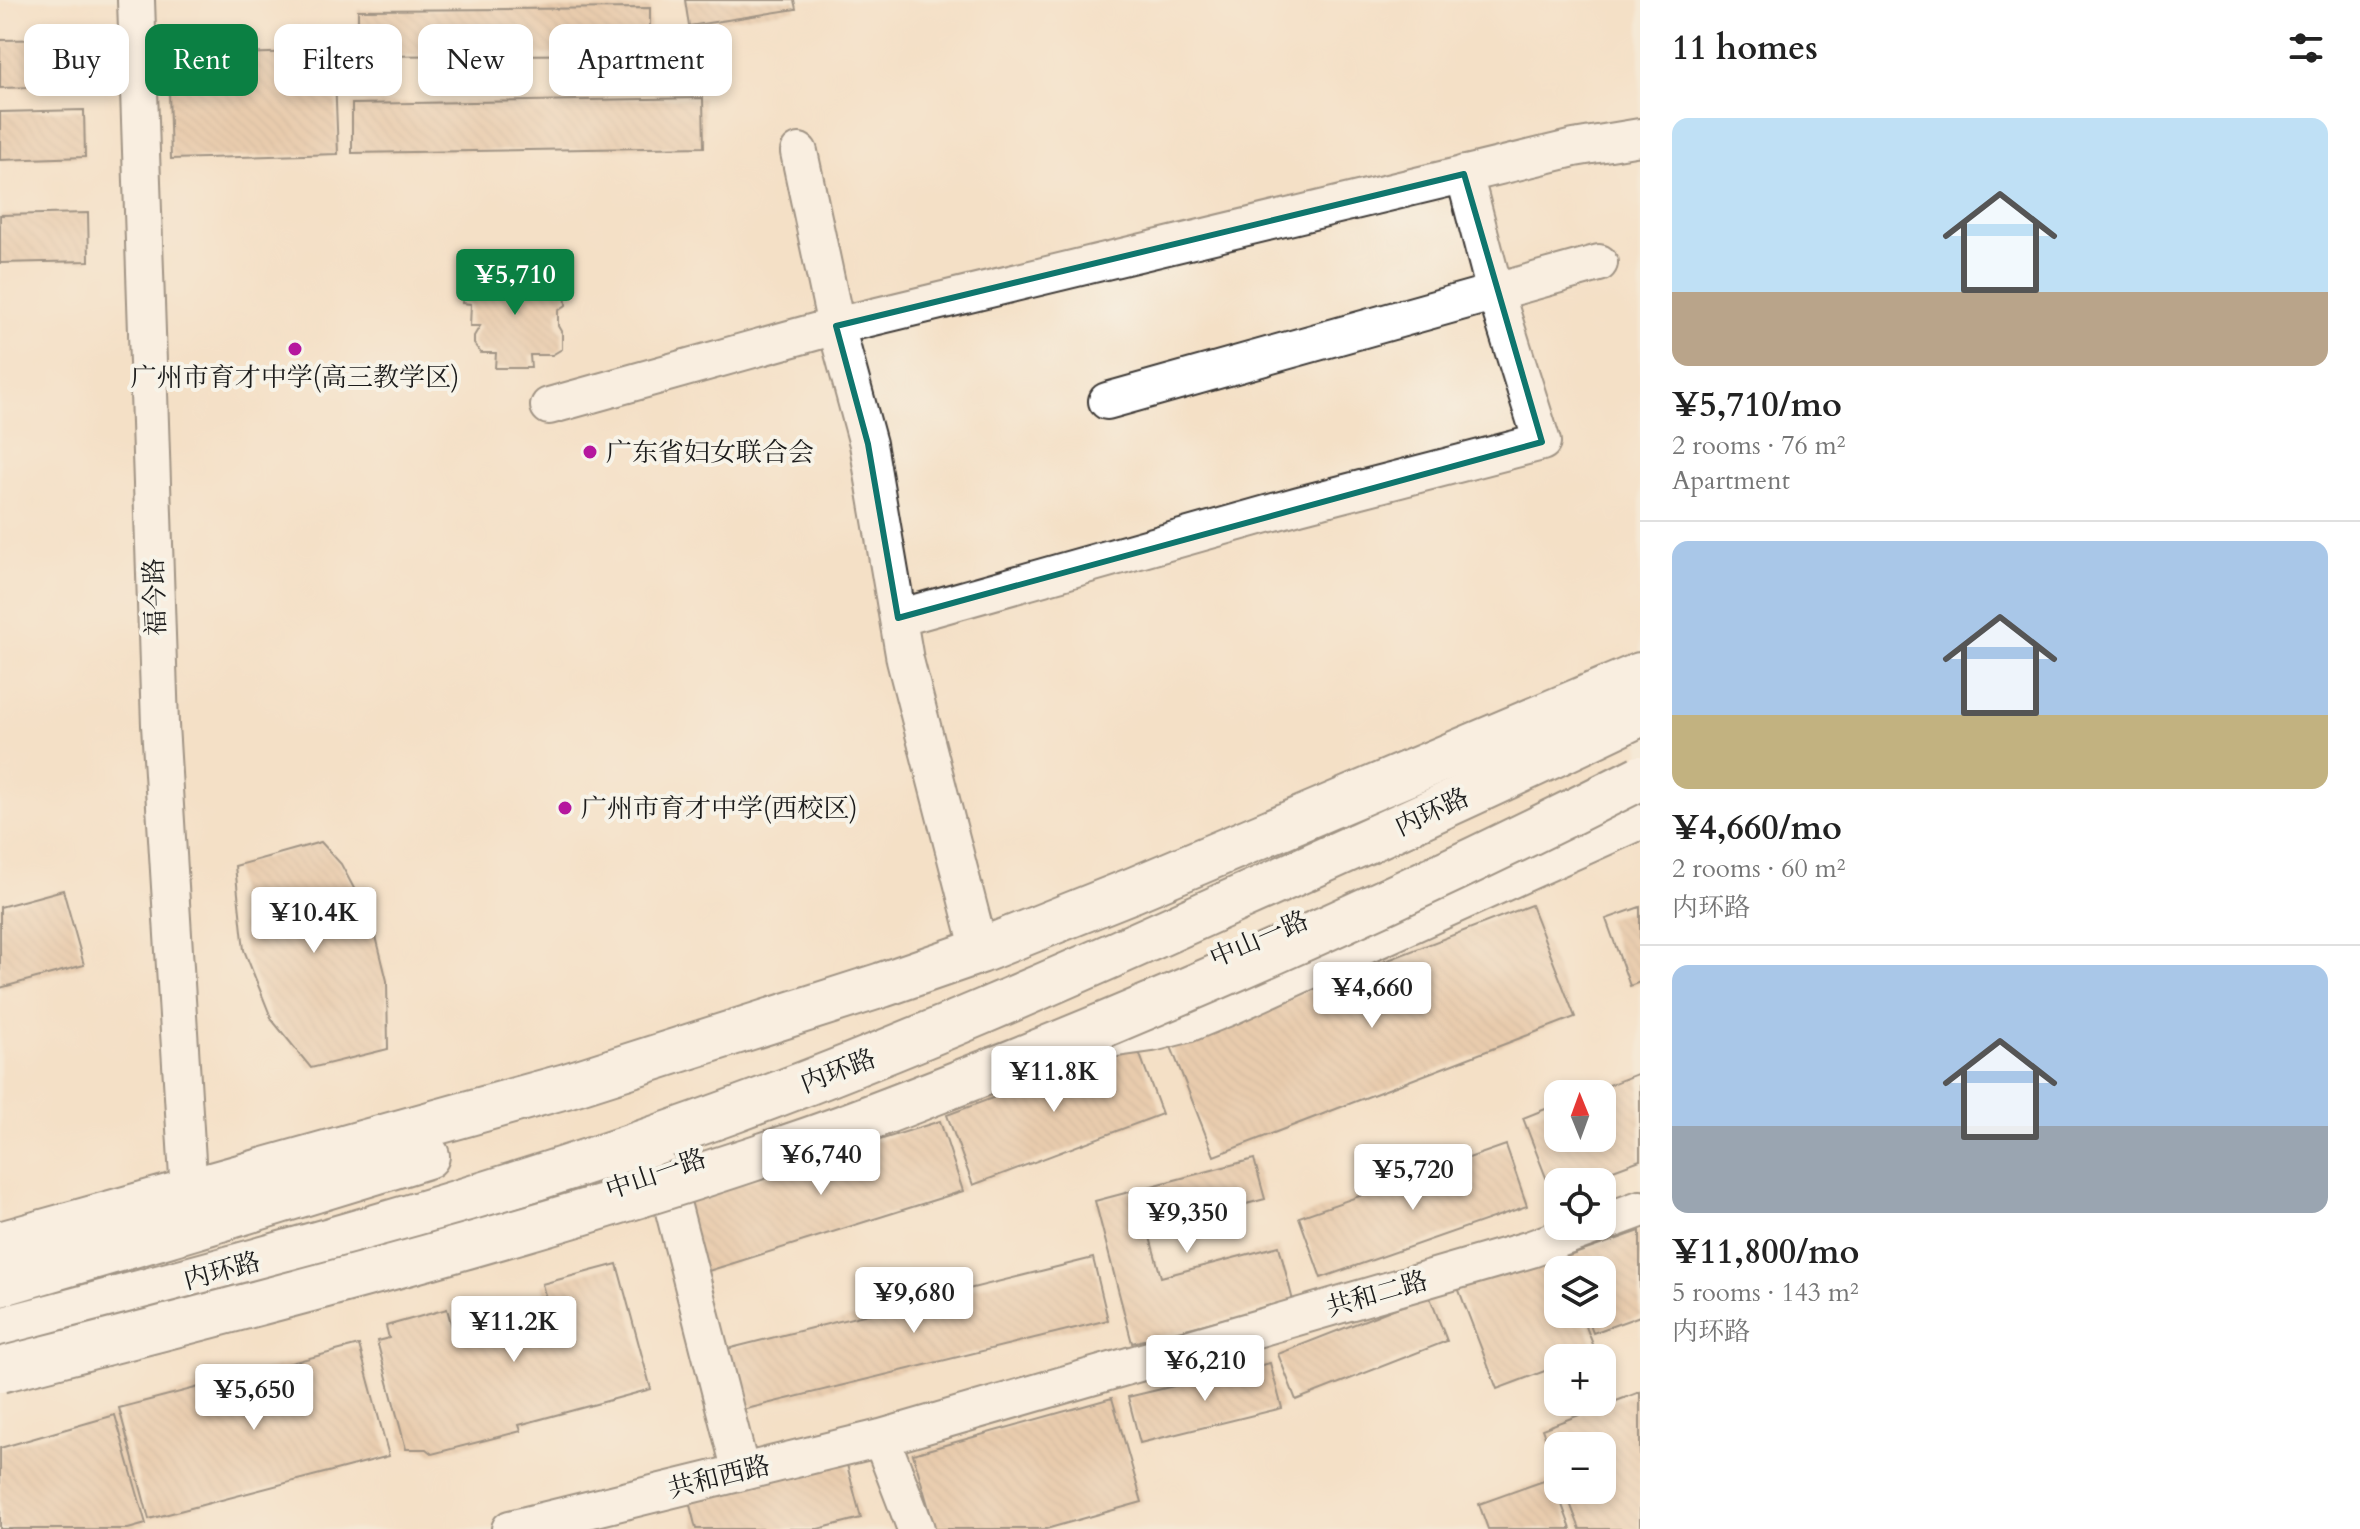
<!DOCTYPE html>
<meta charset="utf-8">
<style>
:root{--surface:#fff;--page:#f6f6f6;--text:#222;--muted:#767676;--line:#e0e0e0;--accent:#0b8043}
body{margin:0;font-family:Cardo,"Noto Serif SC",serif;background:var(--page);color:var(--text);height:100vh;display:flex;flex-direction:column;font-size:30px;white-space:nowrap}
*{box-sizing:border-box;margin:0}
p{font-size:26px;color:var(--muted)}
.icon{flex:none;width:44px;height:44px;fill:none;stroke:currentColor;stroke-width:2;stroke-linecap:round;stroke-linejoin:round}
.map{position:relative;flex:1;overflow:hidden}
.details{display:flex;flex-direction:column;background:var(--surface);width:720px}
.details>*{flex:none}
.hud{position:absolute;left:24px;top:24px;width:760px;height:72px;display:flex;gap:16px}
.needle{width:52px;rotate:359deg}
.fabs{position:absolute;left:1544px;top:1080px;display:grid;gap:16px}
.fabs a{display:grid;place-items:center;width:72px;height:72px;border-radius:16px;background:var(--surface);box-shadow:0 4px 12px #0003;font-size:40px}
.price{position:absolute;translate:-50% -68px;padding:0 18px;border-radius:8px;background:#fff;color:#222;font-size:26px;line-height:52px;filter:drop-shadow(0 2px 4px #0008)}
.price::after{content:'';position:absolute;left:50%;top:48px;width:24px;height:18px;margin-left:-12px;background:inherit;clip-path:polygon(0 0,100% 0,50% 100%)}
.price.on{background:var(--accent);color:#fff}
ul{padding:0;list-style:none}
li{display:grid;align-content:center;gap:16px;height:424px;padding:0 32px}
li+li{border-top:2px solid var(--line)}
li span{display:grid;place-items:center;height:248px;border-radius:16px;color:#555}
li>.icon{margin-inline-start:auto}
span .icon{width:144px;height:144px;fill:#fffc;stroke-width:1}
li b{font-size:34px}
h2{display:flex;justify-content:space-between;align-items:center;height:96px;padding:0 32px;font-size:34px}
.tag{padding:0 28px;border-radius:16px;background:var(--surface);box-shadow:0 4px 12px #0003;font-size:28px;line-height:72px}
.tag.on{background:var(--accent);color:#fff}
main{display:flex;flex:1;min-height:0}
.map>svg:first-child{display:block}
</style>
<main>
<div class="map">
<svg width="1640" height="1529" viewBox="0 0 1640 1529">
<defs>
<pattern id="building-back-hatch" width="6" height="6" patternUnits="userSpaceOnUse" patternTransform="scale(2)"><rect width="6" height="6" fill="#dab28e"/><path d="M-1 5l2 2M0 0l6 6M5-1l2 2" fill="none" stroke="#ba987a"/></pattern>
</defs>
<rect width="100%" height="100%" fill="#f7f3e8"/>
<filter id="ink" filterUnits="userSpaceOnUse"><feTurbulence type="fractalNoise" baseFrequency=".0125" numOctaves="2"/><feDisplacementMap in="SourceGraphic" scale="16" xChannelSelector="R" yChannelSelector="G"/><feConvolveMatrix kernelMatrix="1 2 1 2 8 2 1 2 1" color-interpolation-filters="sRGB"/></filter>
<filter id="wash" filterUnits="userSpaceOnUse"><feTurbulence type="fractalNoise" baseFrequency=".006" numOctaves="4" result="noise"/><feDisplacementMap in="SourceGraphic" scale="32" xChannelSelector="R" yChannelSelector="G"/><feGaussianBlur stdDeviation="1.8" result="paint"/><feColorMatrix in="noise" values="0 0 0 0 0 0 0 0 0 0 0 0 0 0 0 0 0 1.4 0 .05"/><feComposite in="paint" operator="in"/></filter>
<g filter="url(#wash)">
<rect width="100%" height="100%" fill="#f4e0c6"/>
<g id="blocks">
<!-- building -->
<path fill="url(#building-back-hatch)" d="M685 0H794L796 9 689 26Z
M650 8V54L358 56V10Z
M72 39 73 86 0 88V40Z
M334 51 338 154 171 159 168 56Z
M703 98 704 147 352 153V104Z
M84 110 85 157 0 160V112Z
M88 213 89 261 0 263V215Z
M526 269V278H546L547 287H565L566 305 558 311V326L562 333V349L552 355H530L531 368H495L496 353H481L474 344V336L480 326H470L471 304 462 303 463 280 500 278V270Z
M321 842 341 864 373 924 387 981 388 1049 311 1068 272 1020 244 950 235 866Z
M63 890 84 965 0 988V907Z
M1531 905 1575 1017 1214 1156 1170 1044Z
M1640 907V982L1630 986 1606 919Z
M1136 1044 1162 1114 973 1185 947 1115Z
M1640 1073V1160L1581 1182H1558V1191L1552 1193 1523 1118 1558 1104V1138H1602V1094H1586Z
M940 1121 963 1191 702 1273 679 1203Z
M1506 1145 1527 1206 1321 1278 1299 1217Z
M1254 1159 1265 1199 1148 1230 1161 1277 1279 1246 1293 1301 1132 1343 1095 1201Z
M1640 1231V1316L1593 1333 1586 1314H1602V1270H1570L1566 1257Z
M1556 1247 1565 1270H1558V1314H1581L1596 1352 1580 1358H1558V1366L1497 1389 1457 1285Z
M1093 1258 1108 1320 734 1412 719 1351Z
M617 1264 651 1389 519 1425 521 1431 432 1454 426 1449H406L377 1341 389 1338 386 1326 447 1309 456 1341 473 1336 468 1321 542 1301 545 1314 550 1313 542 1284Z
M1429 1295 1447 1341 1296 1400 1278 1354Z
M359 1345 389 1456 149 1519 119 1408Z
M1270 1363 1282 1408 1140 1443 1128 1397Z
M1640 1392V1529H1580L1565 1490H1602V1446H1558V1470L1542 1429Z
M1112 1398 1142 1502 1046 1529H935L913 1454Z
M115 1415 146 1524 128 1529H0V1448Z
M846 1461 861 1518 818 1529H696L689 1501Z
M1552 1478 1571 1529H1488L1479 1504Z"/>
</g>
</g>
<g filter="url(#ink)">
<use href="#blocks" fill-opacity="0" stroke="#3c3936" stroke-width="2"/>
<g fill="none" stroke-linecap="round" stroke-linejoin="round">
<defs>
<path id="minor" d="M136 0 160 725 189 1193
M799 152 836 326 868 444 905 660 980 951
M1107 401 1599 263
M549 406 836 326 1574 148 1640 137
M898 618 1299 505 1542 442 1495 292 1464 174
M1088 1042 1152 1033 1187 1024 1231 1006 1640 821
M664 1172 741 1472
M1602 1223 1640 1209
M881 1438 916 1529
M510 1529 881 1438 1531 1249 1594 1226"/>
<path id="major" d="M0 1244 566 1086 882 985 980 951 1133 890 1640 675
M0 1284 198 1226 427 1156"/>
<path id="highway" d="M0 1330C248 1265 494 1198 735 1110 904 1048 1068 976 1231 902 1368 841 1505 779 1640 714"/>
</defs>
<!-- minor casing -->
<use href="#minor" stroke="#3c3936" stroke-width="40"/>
<!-- major casing -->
<use href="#major" stroke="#3c3936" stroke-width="48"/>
<!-- highway casing -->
<use href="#highway" stroke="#3c3936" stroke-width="48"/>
<!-- minor -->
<use href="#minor" stroke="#fff" stroke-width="36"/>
<!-- major -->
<use href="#major" stroke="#fff" stroke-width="44"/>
<!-- highway -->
<use href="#highway" stroke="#fff" stroke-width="44"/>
<defs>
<path id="highway-bridge" d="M0 1370C272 1300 545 1231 811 1139 877 1116 942 1089 1008 1064 1223 978 1433 883 1640 778"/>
</defs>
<!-- highway-bridge casing -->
<use href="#highway-bridge" stroke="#3c3936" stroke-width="48" stroke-linecap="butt"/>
<!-- highway-bridge -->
<use href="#highway-bridge" stroke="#fff" stroke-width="44"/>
</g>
</g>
<!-- marked area -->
<path d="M0 0H1640V1529H0ZM1464 174 1542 442 898 618 868 444 836 326Z" fill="#f4e0c6" fill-opacity=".55" fill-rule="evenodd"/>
<path fill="none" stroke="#0f766e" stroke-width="6" stroke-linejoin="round" d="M1464 174 1542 442 898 618 868 444 836 326Z"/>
<!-- markers -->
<g fill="#b5179e" stroke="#f7f3e8" stroke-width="3">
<circle cx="295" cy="349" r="8"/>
<circle cx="590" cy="452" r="8"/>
<circle cx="565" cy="808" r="8"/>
</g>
<g text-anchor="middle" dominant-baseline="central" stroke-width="8" stroke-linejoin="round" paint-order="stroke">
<!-- poi labels -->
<g font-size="26" fill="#1c1c1c" stroke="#f7f3e8" text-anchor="start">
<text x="295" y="377" text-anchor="middle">广州市育才中学(高三教学区)</text>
<text x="606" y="452">广东省妇女联合会</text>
<text x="581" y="808">广州市育才中学(西校区)</text>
</g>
<!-- street labels -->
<g font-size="26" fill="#1c1c1c" stroke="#f7f3e8">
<text transform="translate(155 597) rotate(-92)">福今路</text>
<text transform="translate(1432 812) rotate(-25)">内环路</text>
<text transform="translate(1259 939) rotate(-23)">中山一路</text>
<text transform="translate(838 1071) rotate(-21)">内环路</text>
<text transform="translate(656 1174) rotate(-19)">中山一路</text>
<text transform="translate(222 1271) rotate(-15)">内环路</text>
<text transform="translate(1377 1294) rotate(-16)">共和二路</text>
<text transform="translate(719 1477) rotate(-14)">共和西路</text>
</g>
</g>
</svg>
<div class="fabs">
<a><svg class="needle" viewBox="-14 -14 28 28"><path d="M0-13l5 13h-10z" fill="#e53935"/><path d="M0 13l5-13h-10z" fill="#767676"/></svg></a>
<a><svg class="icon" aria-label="locate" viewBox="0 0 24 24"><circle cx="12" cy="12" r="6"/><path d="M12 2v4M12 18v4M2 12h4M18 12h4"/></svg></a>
<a><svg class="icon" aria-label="layers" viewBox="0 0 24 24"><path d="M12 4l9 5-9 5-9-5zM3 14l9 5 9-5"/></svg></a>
<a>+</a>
<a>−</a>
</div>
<b class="price on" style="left:515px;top:317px">¥5,710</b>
<b class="price" style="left:314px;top:955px">¥10.4K</b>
<b class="price" style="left:1372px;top:1030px">¥4,660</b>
<b class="price" style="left:1054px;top:1114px">¥11.8K</b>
<b class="price" style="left:821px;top:1197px">¥6,740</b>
<b class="price" style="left:1413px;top:1212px">¥5,720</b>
<b class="price" style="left:1187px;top:1255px">¥9,350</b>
<b class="price" style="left:914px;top:1335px">¥9,680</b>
<b class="price" style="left:514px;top:1364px">¥11.2K</b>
<b class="price" style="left:1205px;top:1403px">¥6,210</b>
<b class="price" style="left:254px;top:1432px">¥5,650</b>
<div class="hud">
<a class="tag">Buy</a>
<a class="tag on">Rent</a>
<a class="tag">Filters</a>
<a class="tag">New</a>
<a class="tag">Apartment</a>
</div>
</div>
<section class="details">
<h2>11 homes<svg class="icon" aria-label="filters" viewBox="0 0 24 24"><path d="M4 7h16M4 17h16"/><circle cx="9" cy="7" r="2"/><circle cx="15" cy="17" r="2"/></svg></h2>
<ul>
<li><span style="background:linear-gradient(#bfe0f5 70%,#b9a48a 0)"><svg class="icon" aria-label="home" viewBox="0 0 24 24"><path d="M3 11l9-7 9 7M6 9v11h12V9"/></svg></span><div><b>¥5,710/mo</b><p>2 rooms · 76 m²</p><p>Apartment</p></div></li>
<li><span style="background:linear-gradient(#a9c7e8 70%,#c2b280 0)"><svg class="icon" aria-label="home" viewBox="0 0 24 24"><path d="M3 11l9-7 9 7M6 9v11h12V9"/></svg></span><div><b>¥4,660/mo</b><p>2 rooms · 60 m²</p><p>内环路</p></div></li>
<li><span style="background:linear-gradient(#a9c7e8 65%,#9aa5b1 0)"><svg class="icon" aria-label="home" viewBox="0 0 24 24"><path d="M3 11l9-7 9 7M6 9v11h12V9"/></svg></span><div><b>¥11,800/mo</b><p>5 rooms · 143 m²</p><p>内环路</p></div></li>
</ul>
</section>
</main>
